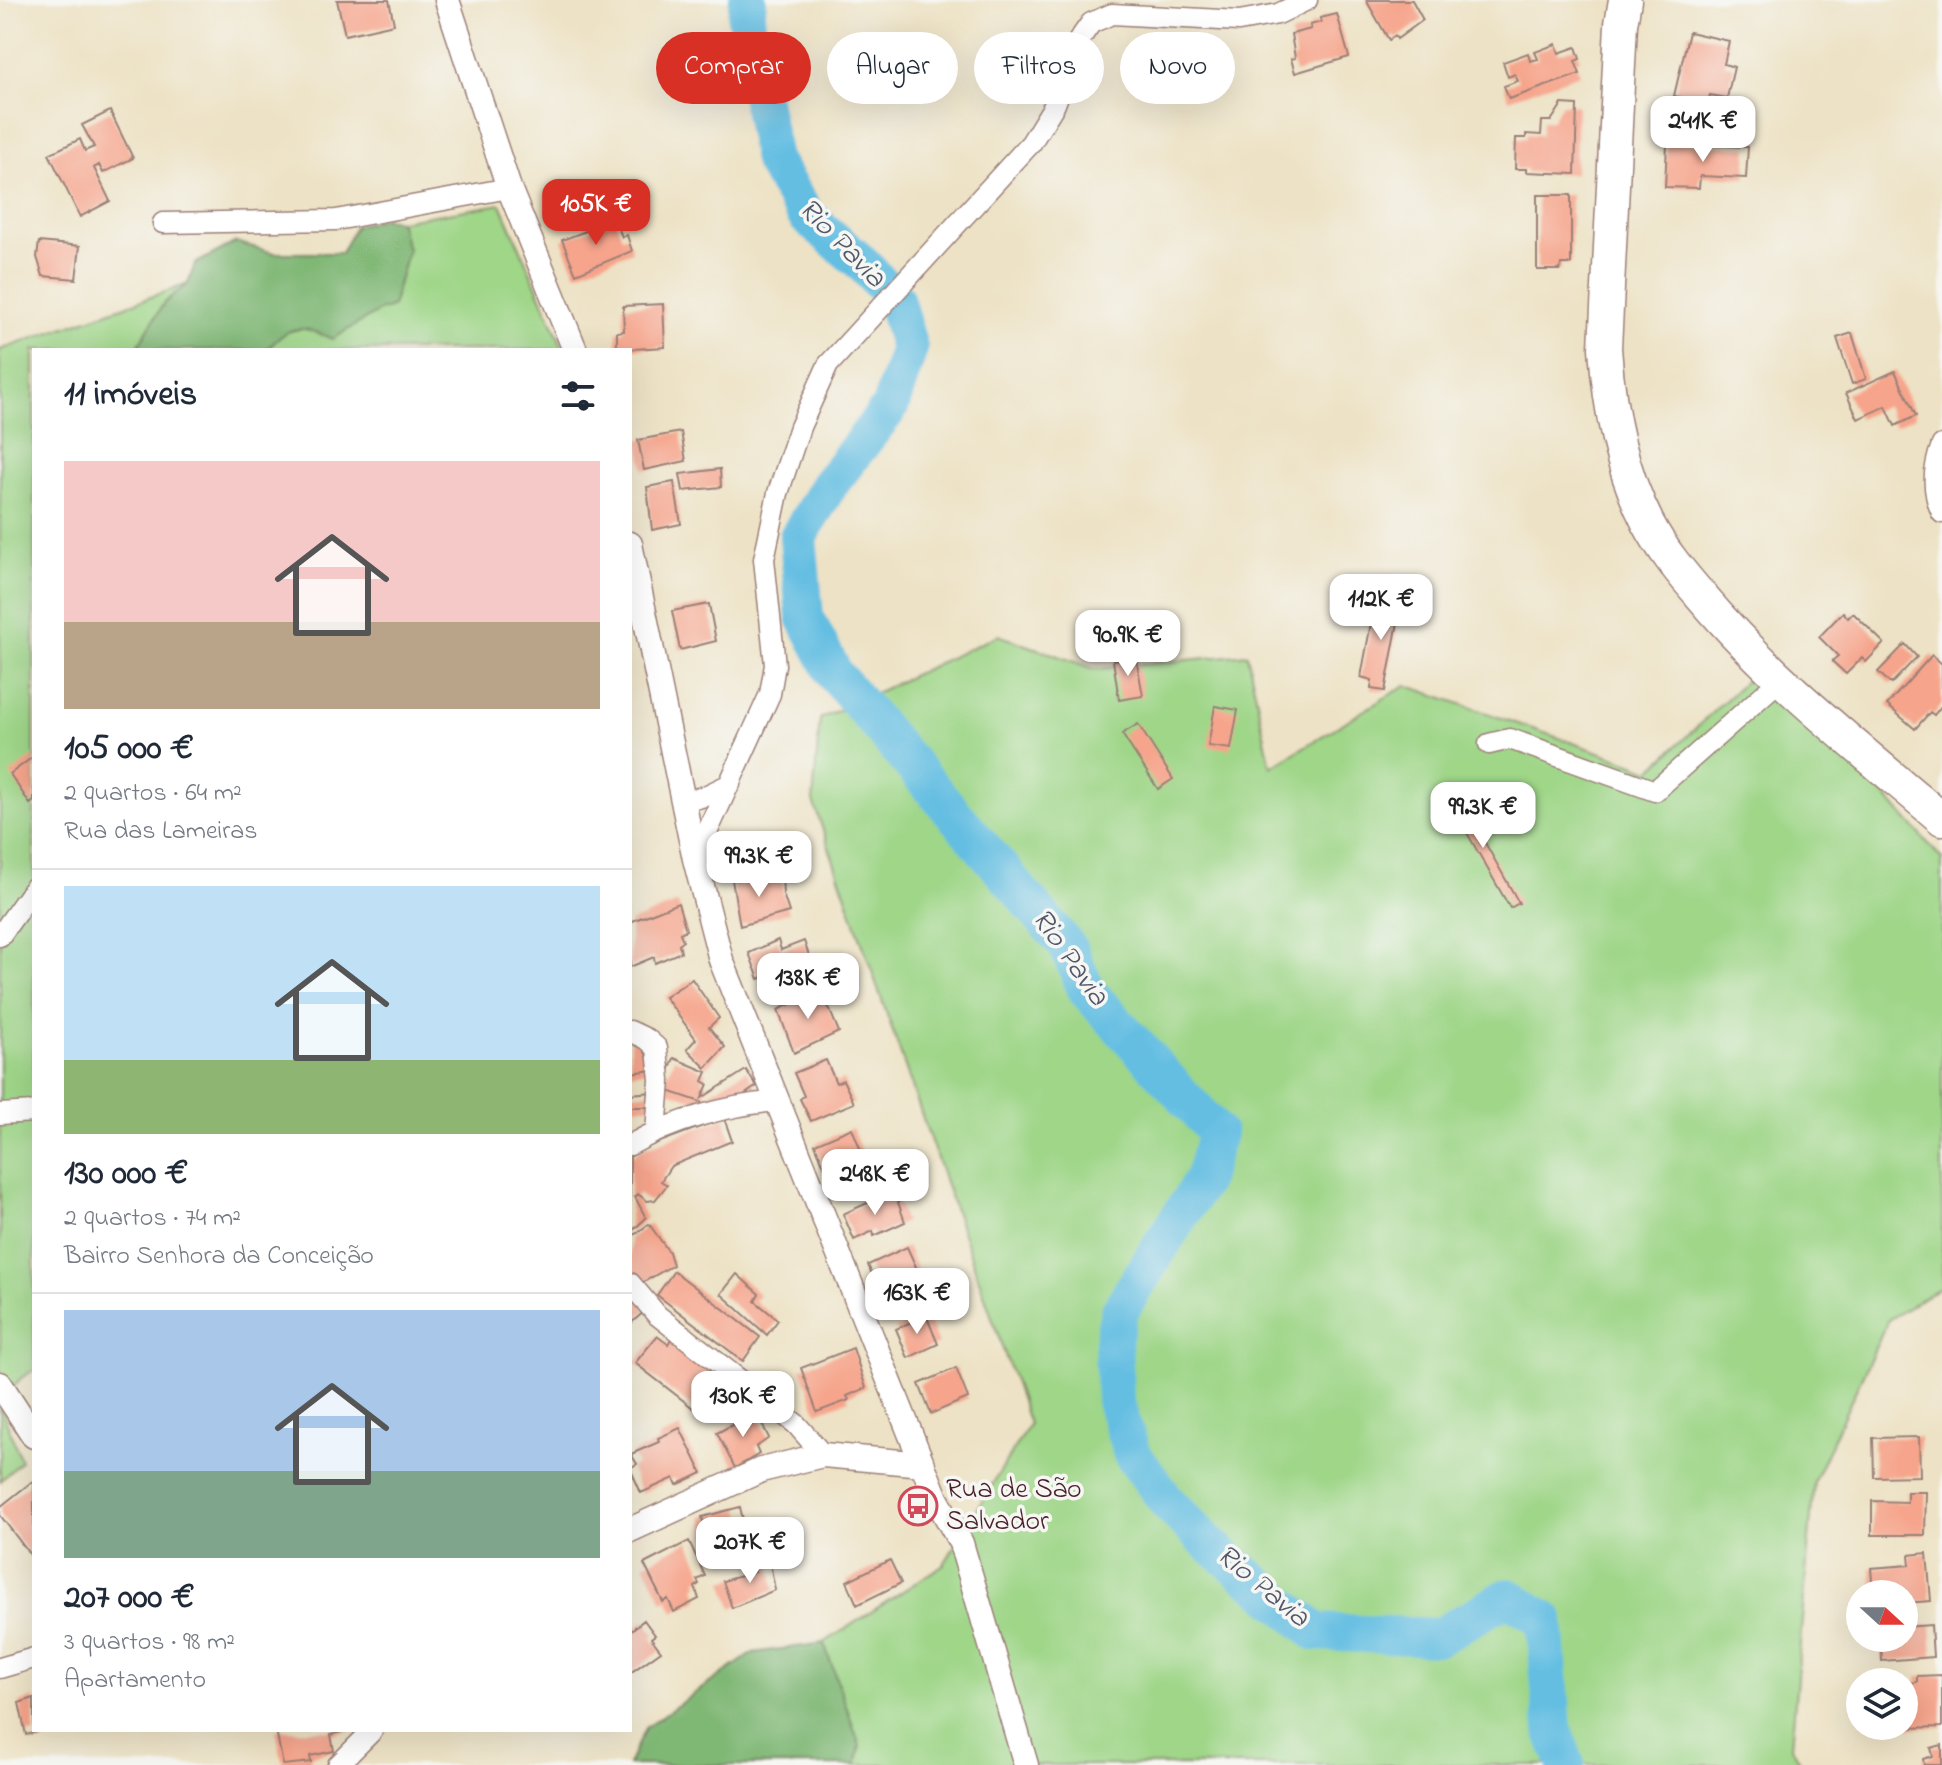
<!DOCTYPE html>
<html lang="pt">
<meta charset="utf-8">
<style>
:root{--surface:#fff;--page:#f2f2f3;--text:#1f2937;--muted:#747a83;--line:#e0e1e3;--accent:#d93025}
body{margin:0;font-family:"Indie Flower",sans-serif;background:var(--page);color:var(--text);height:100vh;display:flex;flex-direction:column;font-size:30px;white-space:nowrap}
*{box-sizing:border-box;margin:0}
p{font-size:26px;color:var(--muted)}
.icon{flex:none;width:44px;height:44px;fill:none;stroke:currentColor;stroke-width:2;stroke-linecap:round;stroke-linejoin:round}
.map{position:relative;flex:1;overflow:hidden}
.drawer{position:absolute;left:32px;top:348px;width:600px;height:1384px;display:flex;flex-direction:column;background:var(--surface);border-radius:0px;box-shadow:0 8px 32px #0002}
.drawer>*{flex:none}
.top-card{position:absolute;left:656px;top:32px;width:760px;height:72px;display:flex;gap:16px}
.needle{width:52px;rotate:111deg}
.buttons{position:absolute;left:1846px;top:1580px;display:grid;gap:16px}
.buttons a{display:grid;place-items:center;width:72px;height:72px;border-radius:50%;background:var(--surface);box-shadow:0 8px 32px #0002;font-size:40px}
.price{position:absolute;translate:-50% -68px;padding:0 18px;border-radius:16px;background:#fff;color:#222;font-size:26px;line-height:52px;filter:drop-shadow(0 2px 4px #0008)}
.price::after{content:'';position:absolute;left:50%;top:48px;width:24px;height:18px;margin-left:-12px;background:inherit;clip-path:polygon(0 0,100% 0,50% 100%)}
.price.on{background:var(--accent);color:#fff}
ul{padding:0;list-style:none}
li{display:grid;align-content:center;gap:16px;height:424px;padding:0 32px}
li+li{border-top:2px solid var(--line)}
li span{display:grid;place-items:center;height:248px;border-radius:0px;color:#555}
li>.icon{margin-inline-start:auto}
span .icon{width:144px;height:144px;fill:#fffc;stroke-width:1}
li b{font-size:34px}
h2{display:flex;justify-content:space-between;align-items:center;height:96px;padding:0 32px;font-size:34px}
.pill{padding:0 28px;border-radius:36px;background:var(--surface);box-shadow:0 8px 32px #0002;font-size:28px;line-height:72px}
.pill.on{background:var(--accent);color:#fff}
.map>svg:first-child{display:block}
</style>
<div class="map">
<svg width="1942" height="1765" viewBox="0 0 1942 1765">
<rect width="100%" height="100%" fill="#f6f6f2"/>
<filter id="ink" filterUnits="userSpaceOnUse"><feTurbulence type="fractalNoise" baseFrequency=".0125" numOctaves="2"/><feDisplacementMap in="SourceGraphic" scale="16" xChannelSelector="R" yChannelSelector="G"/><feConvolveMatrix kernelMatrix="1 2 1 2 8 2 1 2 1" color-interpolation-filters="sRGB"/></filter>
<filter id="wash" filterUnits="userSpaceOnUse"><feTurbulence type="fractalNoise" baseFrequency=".006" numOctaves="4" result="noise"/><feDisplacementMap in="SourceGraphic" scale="32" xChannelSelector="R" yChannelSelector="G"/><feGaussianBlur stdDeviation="1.8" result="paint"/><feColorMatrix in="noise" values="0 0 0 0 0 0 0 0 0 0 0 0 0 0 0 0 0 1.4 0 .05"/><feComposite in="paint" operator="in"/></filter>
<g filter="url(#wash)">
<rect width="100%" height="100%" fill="#ede2c5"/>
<!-- green -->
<path fill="#9fd688" stroke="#747a5a" stroke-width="2" d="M501 204 564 350H267L283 333 392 307 408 249 399 221Z
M188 284 164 303 139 344 141 350H34V1370L21 1378 0 1403V350Z
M998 635 1095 669 1247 654 1271 767 1406 685 1651 770 1751 676 1885 795 1942 859V1286L1888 1320 1814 1481 1791 1747 1801 1765H856L860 1746 824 1643 944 1564 1029 1424 813 801 820 719Z
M0 1404 21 1461 0 1481Z"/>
<!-- forest -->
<path fill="#7fb774" stroke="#646b50" stroke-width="2" d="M384 218 399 221 408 249 392 307 381 310 332 339C299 324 292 324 266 350H141L139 344 164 303 188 284 195 264 236 242 274 253H341L355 226Z
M824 1643 860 1746 856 1765H628L645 1728 753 1653Z"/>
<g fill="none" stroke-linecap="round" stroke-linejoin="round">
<!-- river -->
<path stroke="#64bee2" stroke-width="38" d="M748 0 746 19 772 160 807 217 862 263 895 299 909 348 890 407 829 485 798 537 805 617 835 675 1067 946 1087 991 1217 1133 1203 1179 1119 1312 1113 1341 1115 1401 1132 1454 1168 1503 1207 1542 1316 1632 1438 1637 1508 1597 1545 1620 1553 1729 1566 1765"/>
</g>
<g id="blocks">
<!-- building -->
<path fill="#f6a48b" d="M337 0H389L394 24 345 35Z
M1366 0H1412L1423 20 1397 39 1395 36 1389 40Z
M1337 14 1349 57 1295 73 1291 59 1295 58 1291 34 1311 29 1310 25 1321 22 1320 18Z
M1689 32 1729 41 1724 64 1734 67 1727 98 1710 95 1708 103 1674 96Z
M1556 44 1559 53 1576 47 1580 59 1575 61 1580 74 1509 99 1504 86 1518 81 1515 74 1508 77 1503 62 1528 53 1530 61 1538 59 1535 52Z
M1562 104 1577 105 1575 174 1526 172V169H1515L1516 138H1526V134L1541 135 1542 121H1551Z
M110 111 133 158 103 173 99 165 94 168 110 201 80 217 49 154 80 139 85 151 94 147 82 125Z
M1667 143 1748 147 1746 178 1700 176 1699 188 1665 187Z
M1537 195H1571V264H1561L1560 270H1537Z
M615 220 622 237 627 235 632 251 576 274 562 240Z
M39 242 80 246 76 279 43 276 37 257Z
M663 304 665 347 617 350V332L624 331 623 306Z
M1852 333 1866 379 1852 384 1837 338Z
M1895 371 1916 416 1895 426 1886 406 1858 419 1846 393Z
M681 432 686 461 644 470 638 440Z
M720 469 721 487 683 491 680 474Z
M674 482 681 524 652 530 647 487Z
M1376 596 1402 601 1385 691 1371 689 1372 680 1361 677Z
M709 604 716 641 680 650 672 611Z
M1843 612 1848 618 1853 613 1884 643 1866 662 1862 658 1846 674 1832 661 1838 656 1819 637Z
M1905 644 1917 657 1891 684 1878 672Z
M1932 655 1942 664V705L1934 715 1930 712 1915 729 1887 705Z
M1136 657 1143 696 1119 700 1113 660Z
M1215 706 1238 710 1231 749 1208 746Z
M1138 724 1173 779 1158 789 1122 734Z
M34 756V801L30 804 10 774Z
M1457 793 1519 903 1510 908 1447 798Z
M782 876 783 894 789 912 740 926 732 880Z
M678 903 686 930 680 933 683 941 679 944 681 952 655 963 654 957 630 967V922Z
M778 940 781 950 804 941 814 970 787 982 782 970 759 979 749 953Z
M692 979 719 1018 709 1027 725 1047 706 1068 687 1049 696 1039 665 997Z
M821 989 839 1032 794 1053 778 1010Z
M640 1040 653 1070 630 1073V1041Z
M674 1058 707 1072 703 1081 708 1084 702 1098 746 1070 757 1086 732 1103 706 1112 701 1102 662 1089Z
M826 1060 836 1083 843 1080 854 1103 811 1121 800 1099 804 1096 794 1073Z
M653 1092 651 1107H630V1094Z
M724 1118 732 1141 671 1166 661 1181 667 1185 655 1200 647 1201 638 1194 635 1197 646 1218 630 1233V1157L641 1149Z
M852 1128 869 1171 833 1187 815 1144Z
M894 1191 905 1222 874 1236 873 1231 854 1240 843 1214Z
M649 1224 669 1252 673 1265 640 1284 630 1275V1238Z
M907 1247 925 1287 885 1305 868 1265Z
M674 1271 760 1337 743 1361 657 1295Z
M737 1274 759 1294 755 1301 778 1320 767 1335 721 1294Z
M630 1290 646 1310 630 1324Z
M926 1315 938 1344 908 1358 896 1329Z
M657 1336 668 1344 671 1339 723 1379 706 1402 700 1398 693 1408 635 1363Z
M853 1348 866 1388 847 1396 849 1400 817 1412 801 1368Z
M956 1368 968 1398 931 1414 919 1384Z
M756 1412 769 1438 756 1447 759 1454 735 1468 717 1433Z
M680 1428 702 1473 677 1485 674 1478 641 1493 630 1468 637 1464 631 1454 659 1442 658 1438Z
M1919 1437 1920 1476 1874 1477 1873 1438Z
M34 1480V1560L0 1515V1507Z
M1907 1492H1926L1925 1535H1872V1501L1907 1502Z
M740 1507 748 1542 711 1553 702 1517Z
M689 1541 705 1576 697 1580 699 1584 695 1587 699 1599 674 1612 668 1599 663 1602 644 1564Z
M1927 1553 1931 1601 1904 1603V1594H1873L1871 1568 1910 1565 1909 1555Z
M890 1560 901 1583 857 1605 847 1581Z
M770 1563 775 1590 732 1608 723 1581 755 1572 754 1565Z
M644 1620 655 1635 651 1638 661 1651 630 1673V1631Z
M1931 1625 1933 1657 1882 1661 1881 1638H1904V1627Z
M1942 1675V1727L1904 1728V1690H1907L1911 1683 1917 1682V1676Z
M34 1698V1730L40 1731 26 1735 19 1703Z
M276 1730H346L347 1731 331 1735 334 1751 310 1756 311 1762 283 1765Z
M1942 1745V1765H1924L1923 1759 1933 1756 1931 1748Z"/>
</g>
</g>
<g filter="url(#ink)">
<use href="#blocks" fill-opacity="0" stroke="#9c8078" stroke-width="2"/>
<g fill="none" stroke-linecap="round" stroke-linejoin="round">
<defs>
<path id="minor" d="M163 223 336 220 509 188
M1942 445C1933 468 1931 490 1942 513
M1489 744 1510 739 1655 791 1780 680
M684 802 705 796 730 784
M695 859 770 694 775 665 764 559 778 493 800 427 828 365 1031 143 1055 104 1079 40 1091 23 1112 14 1239 21 1278 14 1307 0
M0 936 34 888
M630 1031 647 1039 657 1048 660 1080 656 1132
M0 1114 34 1112
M630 1145C674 1120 728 1105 778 1101
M630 1283 657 1315 796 1424 823 1455
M0 1668 34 1658
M338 1765 373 1730"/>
<path id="tertiary" d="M447 0 509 188 575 350
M630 544 695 859 721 960 936 1498 961 1543 1026 1765
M0 1384 34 1436
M630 1530 761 1470 823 1455 923 1464"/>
<path id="primary" d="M1625 0 1621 24 1605 348C1609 408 1620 469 1648 523 1662 550 1682 574 1702 597 1772 680 1859 748 1942 819"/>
</defs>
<!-- minor casing -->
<use href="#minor" stroke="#9c8078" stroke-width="23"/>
<!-- tertiary casing -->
<use href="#tertiary" stroke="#9c8078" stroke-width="27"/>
<!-- primary casing -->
<use href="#primary" stroke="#9c8078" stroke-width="35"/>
<!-- minor -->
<use href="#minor" stroke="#fff" stroke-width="20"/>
<!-- tertiary -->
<use href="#tertiary" stroke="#fff" stroke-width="24"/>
<!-- primary -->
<use href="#primary" stroke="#fff" stroke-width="32"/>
</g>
</g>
<!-- icons -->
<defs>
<symbol id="bus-ring" viewBox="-11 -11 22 22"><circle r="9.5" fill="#f6f6f2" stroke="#d1495b" stroke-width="1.5"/><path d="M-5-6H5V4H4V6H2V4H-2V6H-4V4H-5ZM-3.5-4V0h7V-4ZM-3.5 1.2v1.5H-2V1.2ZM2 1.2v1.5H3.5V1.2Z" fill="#d1495b"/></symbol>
</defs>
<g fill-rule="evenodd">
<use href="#bus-ring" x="896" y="1484" width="44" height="44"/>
</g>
<g text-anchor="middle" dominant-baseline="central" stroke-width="7" stroke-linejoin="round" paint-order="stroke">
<!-- poi labels -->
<g font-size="28" fill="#4a1f2b" stroke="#f6f6f2" text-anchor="start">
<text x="946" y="1490">Rua de São<tspan x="946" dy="32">Salvador</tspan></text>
</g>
<!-- water labels -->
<g font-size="30" font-style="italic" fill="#53576b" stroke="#f6f6f2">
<text transform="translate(841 244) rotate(46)">Rio Pavia</text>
<text transform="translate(1069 958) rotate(55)">Rio Pavia</text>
<text transform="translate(1262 1587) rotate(40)">Rio Pavia</text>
</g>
</g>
</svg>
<div class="buttons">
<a><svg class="needle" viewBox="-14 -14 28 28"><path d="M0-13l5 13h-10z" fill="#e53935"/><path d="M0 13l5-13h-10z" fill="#747a83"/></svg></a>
<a><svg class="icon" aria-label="layers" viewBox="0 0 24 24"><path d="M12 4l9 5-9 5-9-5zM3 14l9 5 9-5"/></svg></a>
</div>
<b class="price" style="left:1703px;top:164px">241K €</b>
<b class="price on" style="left:596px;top:247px">105K €</b>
<b class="price" style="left:1381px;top:642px">112K €</b>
<b class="price" style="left:1128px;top:678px">90.9K €</b>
<b class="price" style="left:1483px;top:850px">99.3K €</b>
<b class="price" style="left:759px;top:899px">99.3K €</b>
<b class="price" style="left:808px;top:1021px">138K €</b>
<b class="price" style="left:875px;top:1217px">248K €</b>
<b class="price" style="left:917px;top:1336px">163K €</b>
<b class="price" style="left:743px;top:1439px">130K €</b>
<b class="price" style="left:750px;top:1585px">207K €</b>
<div class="top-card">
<a class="pill on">Comprar</a>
<a class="pill">Alugar</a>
<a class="pill">Filtros</a>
<a class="pill">Novo</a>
</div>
<section class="drawer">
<h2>11 imóveis<svg class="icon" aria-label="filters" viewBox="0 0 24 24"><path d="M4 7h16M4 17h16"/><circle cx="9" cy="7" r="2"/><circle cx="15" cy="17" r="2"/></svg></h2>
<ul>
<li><span style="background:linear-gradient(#f6c9c9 65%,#b9a48a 0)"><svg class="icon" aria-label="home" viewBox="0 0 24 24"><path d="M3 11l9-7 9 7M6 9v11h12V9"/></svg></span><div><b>105 000 €</b><p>2 quartos · 64 m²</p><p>Rua das Lameiras</p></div></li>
<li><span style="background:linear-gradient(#bfe0f5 70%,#8fb573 0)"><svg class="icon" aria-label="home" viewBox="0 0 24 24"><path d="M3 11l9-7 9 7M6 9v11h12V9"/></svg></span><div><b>130 000 €</b><p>2 quartos · 74 m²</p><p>Bairro Senhora da Conceição</p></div></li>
<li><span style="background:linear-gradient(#a9c7e8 65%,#7fa58c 0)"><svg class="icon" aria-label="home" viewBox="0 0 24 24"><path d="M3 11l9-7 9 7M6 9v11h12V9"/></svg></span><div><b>207 000 €</b><p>3 quartos · 98 m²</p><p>Apartamento</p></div></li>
</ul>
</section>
</div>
